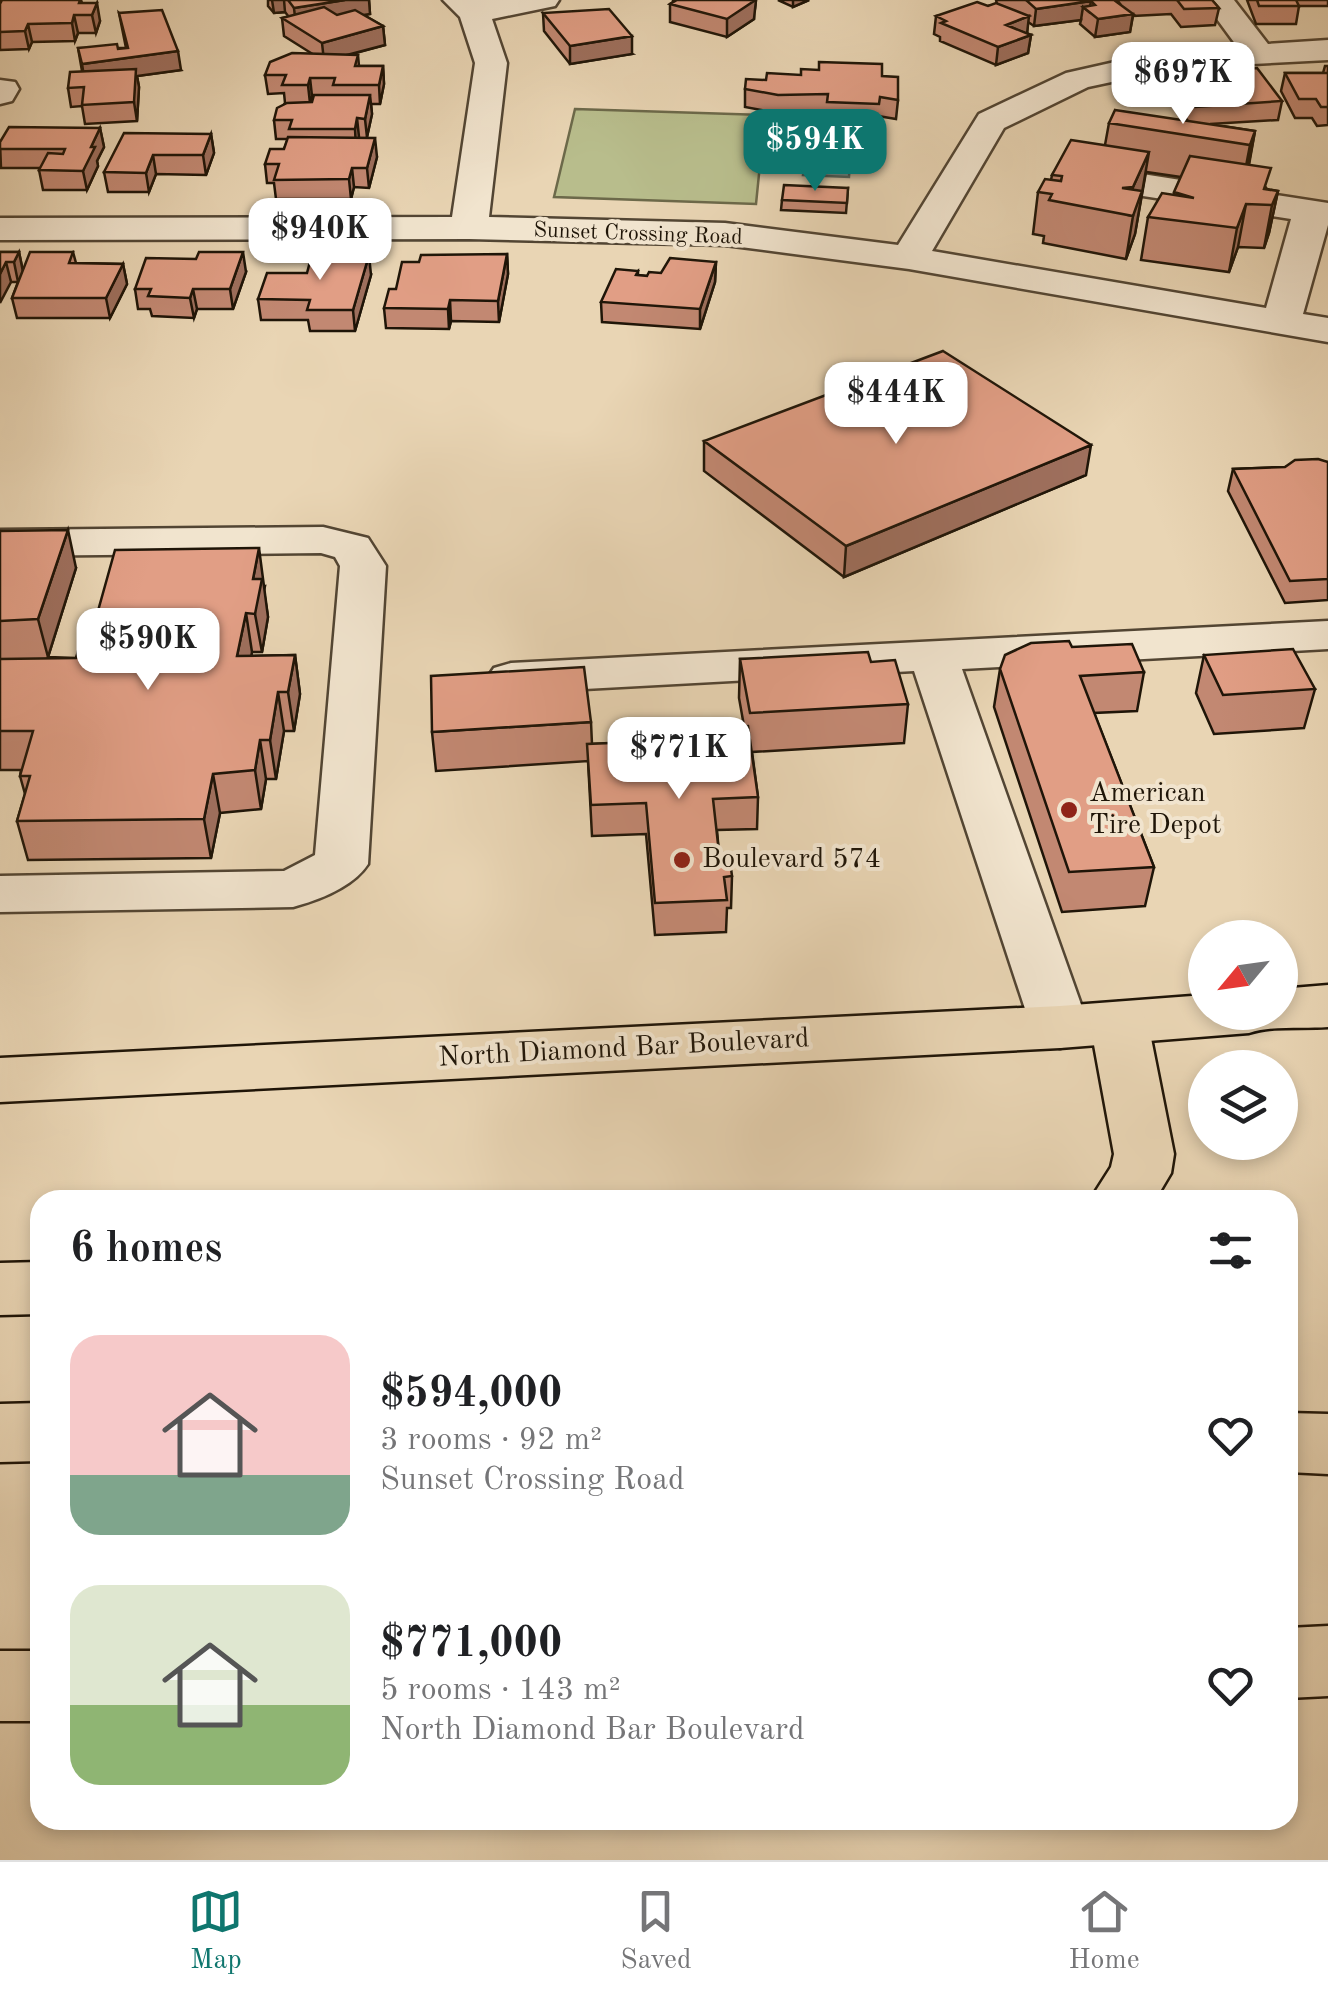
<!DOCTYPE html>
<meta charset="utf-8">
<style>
:root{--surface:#fff;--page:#f2f2f2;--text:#202124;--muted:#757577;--line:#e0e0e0;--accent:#0f766e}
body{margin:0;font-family:"Old Standard TT",serif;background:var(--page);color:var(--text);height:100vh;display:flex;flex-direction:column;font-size:38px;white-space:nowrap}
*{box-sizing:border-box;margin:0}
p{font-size:32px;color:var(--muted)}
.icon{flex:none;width:55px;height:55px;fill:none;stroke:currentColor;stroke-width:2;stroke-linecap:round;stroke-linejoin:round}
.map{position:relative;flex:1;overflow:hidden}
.details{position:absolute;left:30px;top:1190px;width:1268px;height:640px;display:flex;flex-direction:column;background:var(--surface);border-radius:30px;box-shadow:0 5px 15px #0003}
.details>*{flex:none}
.needle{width:65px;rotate:241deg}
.buttons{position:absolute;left:1188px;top:920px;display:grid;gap:20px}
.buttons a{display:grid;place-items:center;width:110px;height:110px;border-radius:50%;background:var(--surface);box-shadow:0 5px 15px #0003;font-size:50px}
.price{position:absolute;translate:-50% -85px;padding:0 22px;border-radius:20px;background:#fff;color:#222;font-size:32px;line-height:65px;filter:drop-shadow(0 2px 5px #0008)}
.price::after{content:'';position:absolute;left:50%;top:60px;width:30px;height:22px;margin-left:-15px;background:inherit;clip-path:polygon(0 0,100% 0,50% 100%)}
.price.active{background:var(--accent);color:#fff}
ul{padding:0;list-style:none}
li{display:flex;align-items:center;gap:30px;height:250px;padding:0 40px}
li span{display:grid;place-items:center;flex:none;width:280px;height:200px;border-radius:30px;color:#555}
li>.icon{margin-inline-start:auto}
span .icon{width:120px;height:120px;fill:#fffc;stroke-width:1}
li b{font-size:42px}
h2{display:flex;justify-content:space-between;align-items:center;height:120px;padding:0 40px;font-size:42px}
.dock{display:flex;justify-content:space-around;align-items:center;height:140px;border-top:2px solid var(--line);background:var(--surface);font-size:28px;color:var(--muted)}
.dock a{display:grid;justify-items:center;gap:5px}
.dock .active{color:var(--accent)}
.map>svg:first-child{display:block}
</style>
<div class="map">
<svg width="1328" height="1860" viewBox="0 0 1328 1860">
<rect width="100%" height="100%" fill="#e9d5b4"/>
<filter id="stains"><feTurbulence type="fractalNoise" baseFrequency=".002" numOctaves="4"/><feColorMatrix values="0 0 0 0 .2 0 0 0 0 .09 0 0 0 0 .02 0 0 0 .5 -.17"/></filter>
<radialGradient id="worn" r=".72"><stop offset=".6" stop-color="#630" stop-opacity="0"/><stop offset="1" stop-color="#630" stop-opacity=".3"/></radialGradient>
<!-- green -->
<path fill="#b8bd8c" stroke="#6c694a" stroke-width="2.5" d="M575 109 765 115 756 204 554 197Z"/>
<!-- water -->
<path fill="#97b8b0" stroke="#67776d" stroke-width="2.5" d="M808 133 860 135V147H851L849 177 803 175Z"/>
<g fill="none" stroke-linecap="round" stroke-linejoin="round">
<defs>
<path id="minor" d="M443 0H559L555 6 492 19 507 63 489 217 725 223 898 245 979 114 1066 73 1177 48 1236 45 1203 0H1234L1268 44 1328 40V60L1177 68 1088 87 1004 128 932 251 1266 308 1291 219 1072 185 1060 181 1054 174 1060 167 1072 163 1328 203V225L1303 314 1328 318V342L909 269 725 245 469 239 0 240V218L452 217 475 63 460 17Z
M0 80 15 82 19 89 12 101 0 104Z
M323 527 368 538 386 566 368 864C353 887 319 900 293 907L0 912V876L284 871 315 855 340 566 335 557 321 553 0 556V530Z
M1328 621V649L962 669 1089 1027 1080 1042 1060 1048 1040 1042 1031 1027 914 671 511 693 494 688 487 678 494 668 511 663Z"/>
<path id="major" d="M1328 985V1027C1302 1029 1273 1025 1249 1033L1060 1048 0 1102V1058L1060 1006 1205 995V1012H1280V989Z"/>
<path id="highway" d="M1119 1002 1139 1008 1148 1023 1174 1154 1171 1173 1155 1200H1090L1111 1167 1114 1154 1090 1023 1099 1008Z
M40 1262V1314L0 1315V1263Z
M40 1403V1461L0 1462V1404Z
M1288 1413 1328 1414V1474L1288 1472Z
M1328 1626V1696L1288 1698V1628Z
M0 1651H40V1721H0Z"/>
</defs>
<!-- minor casing -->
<use href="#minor" stroke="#524533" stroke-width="5"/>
<!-- major casing -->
<use href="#major" stroke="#1f1508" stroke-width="5"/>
<!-- highway casing -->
<use href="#highway" stroke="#1f1508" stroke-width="5"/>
<!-- minor -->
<use href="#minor" fill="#f1e4ce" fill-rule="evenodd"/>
<!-- major -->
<use href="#major" fill="#e9d5b4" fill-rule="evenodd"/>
<!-- highway -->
<use href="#highway" fill="#e9d5b4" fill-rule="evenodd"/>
</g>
<!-- wall -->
<path fill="#c28872" stroke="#1f1508" stroke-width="2.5" d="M0 0H81L82 3 100 21 96 33H78L75 41 32 42 29 49 0 50Z
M268 0H369L370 14 364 15 383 26 385 45 352 54 358 55 359 66H383L384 84 380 104H371L372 114 367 137 377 157 369 188 354 187 351 199H276L274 183H267L265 164 284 149 288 139H276L274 120 285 103 284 93 268 94 265 75 311 53 284 36 282 18 289 17 285 12 274 13 268 6Z
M673 0H756L755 9 754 10V19L727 37 670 22V4L673 2Z
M778 0H809L793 7Z
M996 0H1114L1121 5 1117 0H1212L1219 8 1215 25 1181 27 1171 14 1133 16 1130 32 1095 37 1080 24 1081 20 1034 26 1028 22 1027 33 1031 35 1028 53 996 65 940 41V37L934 34 936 16 988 6 997 4Z
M1247 0H1328V6H1299L1296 24H1256Z
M119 13 181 70 137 76 139 87 137 121 85 124 82 106 71 107 68 88 82 71 78 48H126Z
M543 13 632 54 570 64 544 31Z
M1325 66H1328V125L1317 126 1312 118H1295L1281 91 1285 73H1323Z
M882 76 898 100 896 119 878 116V123L826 121 827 113H777L745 107V89Z
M1171 77 1282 101 1278 120 1210 124 1255 131 1249 165 1267 189 1278 191 1269 233 1264 248 1238 247 1229 272 1141 260 1148 217 1174 194 1181 177 1146 172 1135 234 1126 259 1043 243 1044 236 1033 234 1038 192 1051 180 1052 175 1105 145 1109 123 1188 121 1168 96Z
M100 128 104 147 97 161 98 166 87 190H43L39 170 40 168H1L0 142Z
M211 134 214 153 206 175 156 174 149 192H108L104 172Z
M848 188 846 213 781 210 782 200Z
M0 252H19L23 271 73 252 76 263 123 264 127 284 110 318H17L12 298 18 282H11Z
M507 254 508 274 499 322 451 321 449 329 386 328 384 308 396 289 419 262Z
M716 262 715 282 700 329 602 322 601 302 638 271V275L647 276Z
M246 272 233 309H197L194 318 152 316 150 309H138L135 289Z
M371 275 355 331H310L308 320H261L258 299Z
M704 441 1086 475 844 577 704 471Z
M1328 462V600L1285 603 1228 491 1233 469 1285 467Z
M0 531 76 568 48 657 76 658 96 618 265 586 264 591 268 617 262 652H252L251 656 295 655 300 694 294 731H284L276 779H266L261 809 220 813 211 858 28 860 17 821 25 794 20 776 21 770H0Z
M1204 655 1315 689 1304 728 1214 734 1196 693Z
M740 659 871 662 908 704 904 743 752 752 758 797 757 829 717 830 719 853 732 876 731 908H727L726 932 655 935 646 834 592 836 588 761 436 771 432 732 591 722 592 744 682 740V729L744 726 739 698Z
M1000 669 1144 672 1137 711 1094 713 1154 867 1145 906 1062 912 994 707Z"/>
<!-- shaded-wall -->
<path fill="#9e6f5d" stroke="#1f1508" stroke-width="2.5" d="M272 0H284L285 12 274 13Z
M345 0H369L370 14 296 26 294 8Z
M744 0H756L754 19 727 37V19Z
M793 0H809L793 7Z
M1091 1 1089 12 1083 7 1081 20 1034 26 1036 9Z
M97 3 100 21 96 33 92 15Z
M1133 14 1130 32 1095 37 1098 19Z
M74 15 78 33 75 41 72 23Z
M1029 16 1027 34 1006 25Z
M28 24 32 42 29 49 25 31Z
M383 26 385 45 324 61 322 43Z
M1031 35 1028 53 996 65 998 47Z
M632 36V54L570 64V46Z
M178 51 181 70 137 76 139 87 137 121 134 102 85 83 82 64Z
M383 66 384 84 380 104 379 85Z
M310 78 312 96 310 103 308 85Z
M370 95 372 114 367 137 365 119Z
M357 118 359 137 356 148 355 129Z
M100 128 104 147 97 161 98 166 87 190 83 171 91 147Z
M1255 131 1247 173 1242 187 1250 145Z
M211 134 214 153 206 175 203 155Z
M375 138 377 157 369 188 367 168Z
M1149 152 1135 234 1126 259 1133 216 1128 215 1133 187Z
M153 155 156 174 149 192 146 173Z
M352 168 354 187 351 199 349 179Z
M1278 191 1269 233 1264 248 1272 205Z
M1246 204 1238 247 1229 272 1237 228Z
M19 252 23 272 18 282 14 262Z
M243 252 246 272 233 309 230 289Z
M507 254 508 274 499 322 498 301Z
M369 255 371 275 355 331 353 310Z
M6 262 11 282 0 303V274Z
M716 262 715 282 700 329V309Z
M123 264 127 284 110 318 106 298Z
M193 289 197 309 194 318 190 298Z
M450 300 451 321 449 329 448 309Z
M1091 445 1086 475 844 577 846 546Z
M68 530 76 568 48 657 38 619Z
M259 548 268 617 262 652 255 614 253 579Z
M246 613 252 652 244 694 237 656Z
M295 655 300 694 294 731 288 692Z
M278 692 284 731 276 779 270 740Z
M260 740 266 779 261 809 255 770Z
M213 774 220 813 211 858 204 819Z"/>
<!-- building -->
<path fill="#e19e85" stroke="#1f1508" stroke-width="2.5" d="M2 0H80L79 3H97L92 15H74L72 23 28 24 25 31 0 32V4Z
M288 0H345L294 8Z
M677 0H750L754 1 727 19 670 4Z
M1026 0H1114L1133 14 1098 19 1083 7 1095 5 1091 1 1036 9Z
M1177 0H1212L1219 8 1184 9Z
M1257 0H1296L1299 6H1259Z
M977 2 988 6 996 3 1029 16 1006 25 1031 35 998 47 941 23 946 21 936 16Z
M324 7 337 15 355 10 383 26 322 43 282 18Z
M609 9 632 36 570 46 543 13Z
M162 10 178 51 82 64 78 48 117 44 118 49 128 48 119 13Z
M292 53 358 55 355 66H383L379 85H333L335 78H310L308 85H282L286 75H265L270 62Z
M819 62 882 64V76L898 77V100L880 97 879 104 827 102 828 94 778 95 745 89 746 79 766 80 767 73 801 75V69L819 70Z
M1257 68 1282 101 1195 107 1171 77Z
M136 69 134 102 82 105 84 87 68 88 70 72Z
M1285 73H1328V107H1321L1316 99H1299Z
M314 95H370L365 119 357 118 355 129H289L292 120H274L277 108 287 103 312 102Z
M1115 110 1255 131 1250 145 1109 123Z
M9 127 100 128 91 147H95L83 171 39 170 48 153 63 154 65 149H0V142Z
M124 133 211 134 203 155H153L146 173 104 172Z
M288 137 375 138 367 168H352L349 179 274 180 279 164H265L270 149H284Z
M1071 140 1149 152 1133 187 1122 188 1142 191 1133 216 1049 200 1052 194 1038 192 1045 179 1061 181 1062 176 1052 175Z
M1190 156 1271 168 1264 189 1278 191 1272 205 1246 204 1237 228 1148 217 1162 193 1194 198 1174 192Z
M784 185 848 188 847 203 782 200Z
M0 252H19L14 262H6L0 274Z
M30 252H73L69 263 123 264 106 298H12Z
M199 252H243L230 289H193L190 298 148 296 151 289H135L146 258 196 259Z
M312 254 369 255 353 310H307L310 300 258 299 267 273H307Z
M507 254 498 301 450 300 448 309 384 308 389 289H396L402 262H419L421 255Z
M670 258 716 262 700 309 601 302 616 269 638 271 636 275 647 276 649 272 661 273Z
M943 351 1091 445 846 546 704 441Z
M1318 459 1328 462V579L1290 581 1233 469 1285 467 1295 460Z
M68 530 38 619 0 621V531Z
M259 548 253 579H262L255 614 246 613 237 656 295 655 288 692H278L270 740H260L255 770 213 774 204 819 17 821 30 776H20L33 731H0V659L76 658 87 618H96L115 550Z
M1069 641 1072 647 1132 644 1144 672 1080 676 1154 867 1069 872 1000 669 1005 655 1031 643Z
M1293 649 1315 689 1223 695 1204 655Z
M868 652 871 662 895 660 908 704 750 713 740 659Z
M584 667 591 722 432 732 431 676Z
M748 726 758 797 713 799 719 853H729L732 876 724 877 727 900 655 903 646 803 591 805 587 744 684 740 682 729Z"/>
<!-- markers -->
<g fill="#8f2418" stroke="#f1e4ce" stroke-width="4">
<circle cx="1069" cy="810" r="10"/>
<circle cx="682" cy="860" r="10"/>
</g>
<g text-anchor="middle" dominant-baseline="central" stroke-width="8" stroke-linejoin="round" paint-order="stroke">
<!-- far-street labels -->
<g font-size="22" fill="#1f1508" stroke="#f1e4ce">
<text transform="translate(638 234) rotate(2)">Sunset Crossing Road</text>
</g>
<!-- poi labels -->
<g font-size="28" fill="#1f1508" stroke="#f1e4ce" text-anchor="start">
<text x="1089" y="794">American<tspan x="1089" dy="32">Tire Depot</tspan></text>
<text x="702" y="860">Boulevard 574</text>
</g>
<!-- street labels -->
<g font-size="28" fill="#1f1508" stroke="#f1e4ce">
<text transform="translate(624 1049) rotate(-3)">North Diamond Bar Boulevard</text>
</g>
</g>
<rect width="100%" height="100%" filter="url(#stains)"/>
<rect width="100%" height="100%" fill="url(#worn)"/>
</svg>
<div class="buttons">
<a><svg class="needle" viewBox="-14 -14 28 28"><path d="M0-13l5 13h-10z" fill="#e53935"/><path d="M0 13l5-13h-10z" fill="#757577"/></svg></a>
<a><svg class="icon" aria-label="layers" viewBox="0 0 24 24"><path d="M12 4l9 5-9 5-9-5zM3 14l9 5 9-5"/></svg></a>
</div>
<b class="price" style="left:1183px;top:127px">$697K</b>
<b class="price active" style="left:815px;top:194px">$594K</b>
<b class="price" style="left:320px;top:283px">$940K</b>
<b class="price" style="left:896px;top:447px">$444K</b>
<b class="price" style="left:148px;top:693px">$590K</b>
<b class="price" style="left:679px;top:802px">$771K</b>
<section class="details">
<h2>6 homes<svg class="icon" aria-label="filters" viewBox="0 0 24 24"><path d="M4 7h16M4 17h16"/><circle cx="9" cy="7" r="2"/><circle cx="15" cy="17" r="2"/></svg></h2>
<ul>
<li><span style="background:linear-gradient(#f6c9c9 70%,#7fa58c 0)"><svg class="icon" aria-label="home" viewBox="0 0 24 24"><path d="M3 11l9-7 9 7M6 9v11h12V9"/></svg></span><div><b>$594,000</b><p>3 rooms · 92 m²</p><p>Sunset Crossing Road</p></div><svg class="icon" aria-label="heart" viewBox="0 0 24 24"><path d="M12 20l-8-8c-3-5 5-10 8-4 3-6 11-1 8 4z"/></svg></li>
<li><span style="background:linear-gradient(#dfe7d0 60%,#8fb573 0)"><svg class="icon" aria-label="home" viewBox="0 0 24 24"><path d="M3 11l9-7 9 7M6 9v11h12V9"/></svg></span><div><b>$771,000</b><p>5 rooms · 143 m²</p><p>North Diamond Bar Boulevard</p></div><svg class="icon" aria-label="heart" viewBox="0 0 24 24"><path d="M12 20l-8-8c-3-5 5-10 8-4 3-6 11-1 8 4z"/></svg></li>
</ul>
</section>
</div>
<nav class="dock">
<a class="active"><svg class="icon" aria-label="map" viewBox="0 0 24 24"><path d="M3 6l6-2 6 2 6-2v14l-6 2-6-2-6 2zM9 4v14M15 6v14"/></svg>Map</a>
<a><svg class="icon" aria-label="saved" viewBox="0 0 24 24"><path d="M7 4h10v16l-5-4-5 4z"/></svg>Saved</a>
<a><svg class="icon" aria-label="home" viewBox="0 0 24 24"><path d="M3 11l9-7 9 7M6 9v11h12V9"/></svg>Home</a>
</nav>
